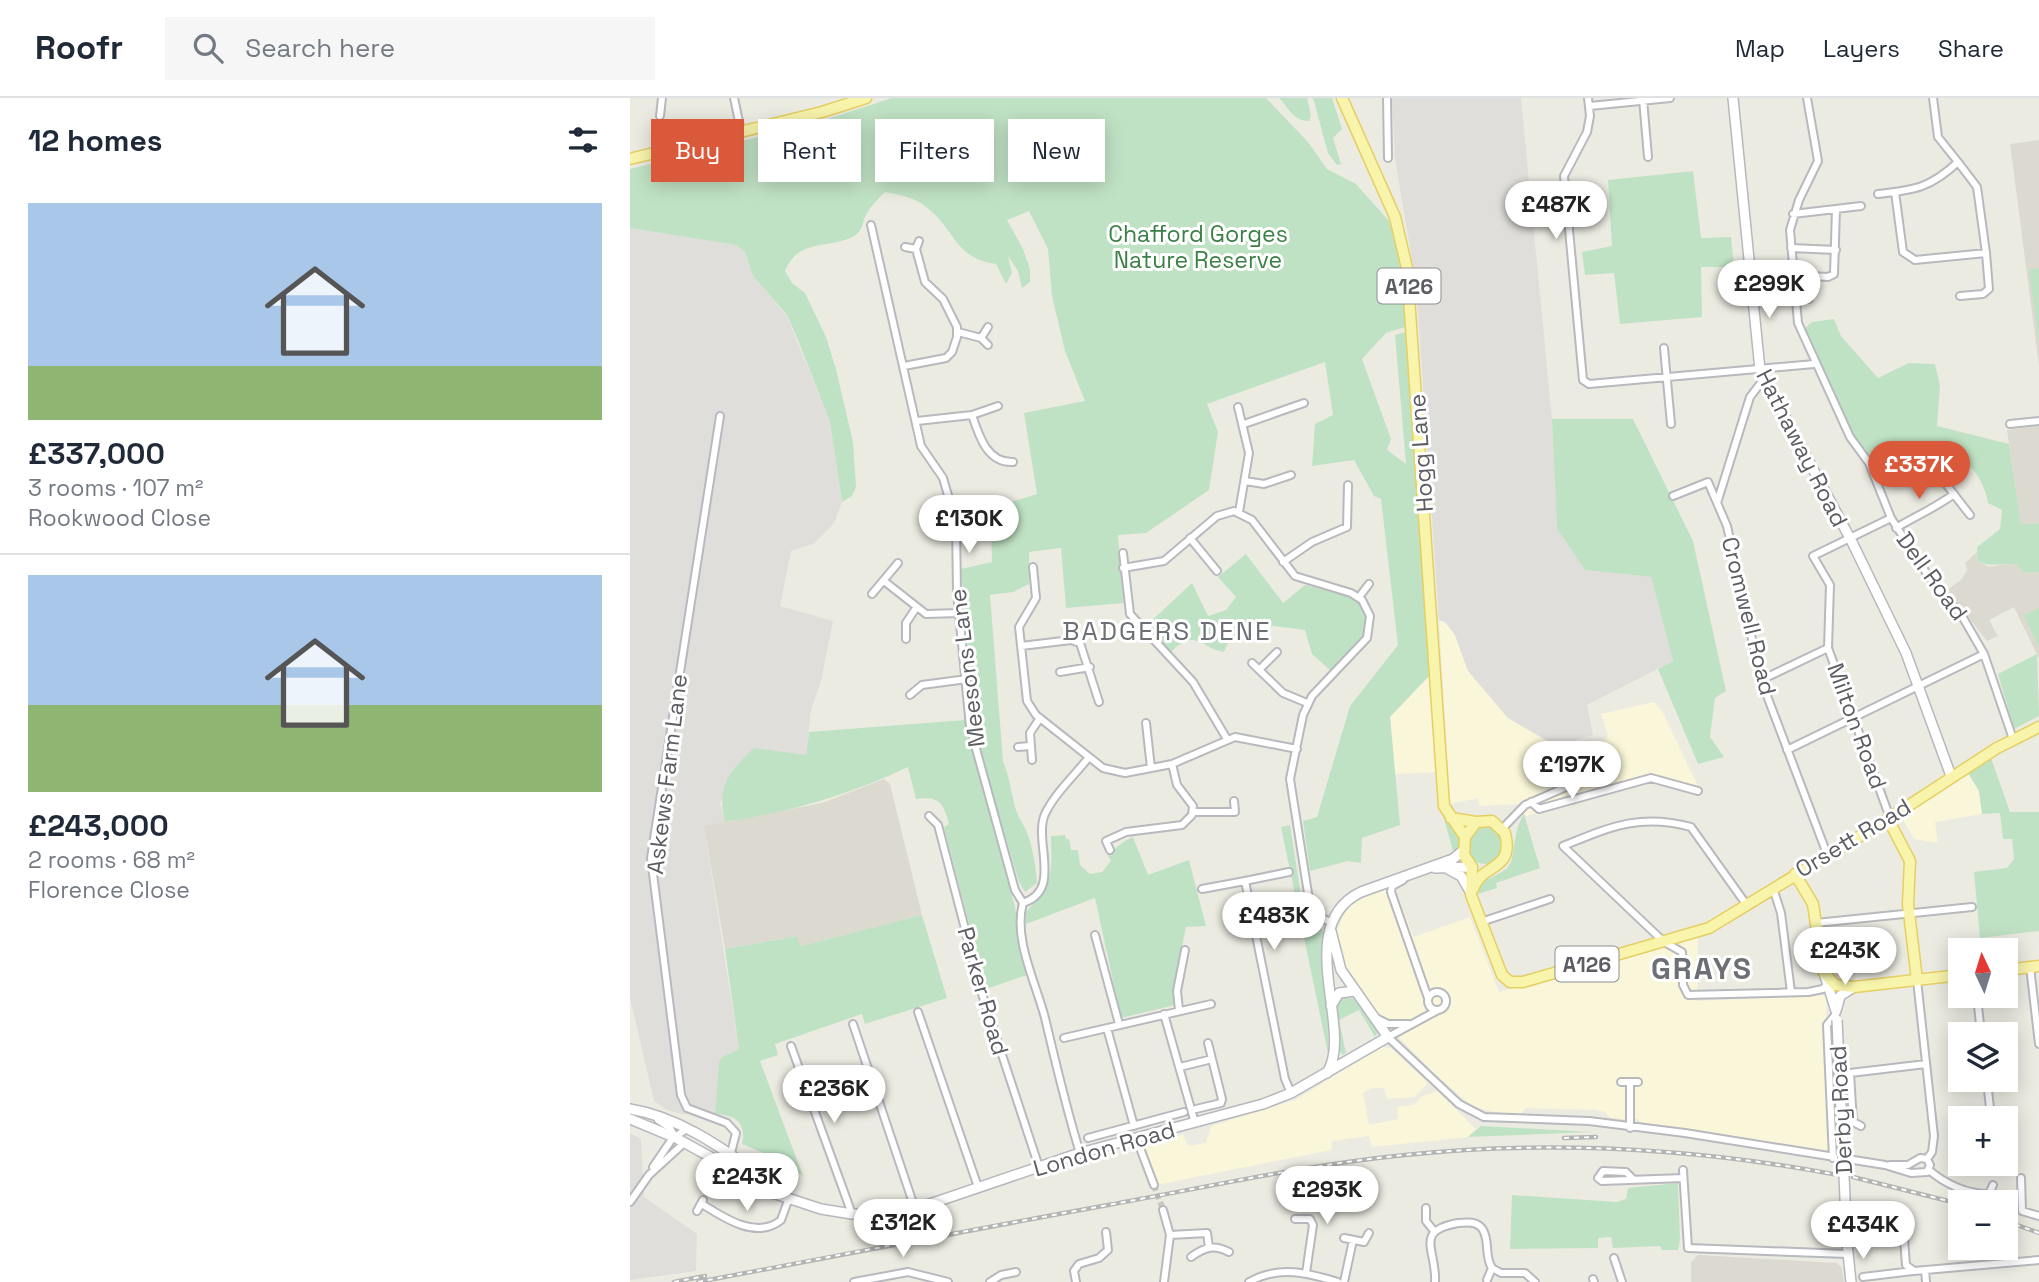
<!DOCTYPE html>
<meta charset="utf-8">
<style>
:root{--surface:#fff;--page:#f6f6f7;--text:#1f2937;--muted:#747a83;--line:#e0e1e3;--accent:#da593b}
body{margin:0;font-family:"Space Grotesk",sans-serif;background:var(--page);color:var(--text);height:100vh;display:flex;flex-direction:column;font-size:26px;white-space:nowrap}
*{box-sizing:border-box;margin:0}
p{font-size:23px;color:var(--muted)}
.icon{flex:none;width:38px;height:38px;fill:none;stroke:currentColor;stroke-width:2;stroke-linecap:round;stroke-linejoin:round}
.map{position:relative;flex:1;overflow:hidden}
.details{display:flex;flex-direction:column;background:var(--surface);width:630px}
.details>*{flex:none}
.hud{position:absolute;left:21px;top:21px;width:665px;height:63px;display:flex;gap:14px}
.needle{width:46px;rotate:356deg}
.buttons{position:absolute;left:1318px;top:840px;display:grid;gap:14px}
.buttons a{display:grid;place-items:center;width:70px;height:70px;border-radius:0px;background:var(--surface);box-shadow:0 4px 18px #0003;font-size:35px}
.price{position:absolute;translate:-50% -60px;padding:0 16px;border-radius:24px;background:#fff;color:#222;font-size:23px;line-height:46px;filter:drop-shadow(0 2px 4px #0008)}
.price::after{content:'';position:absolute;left:50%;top:42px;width:21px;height:16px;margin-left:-10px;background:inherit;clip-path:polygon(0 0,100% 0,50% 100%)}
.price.selected{background:var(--accent);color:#fff}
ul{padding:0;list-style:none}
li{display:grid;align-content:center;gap:14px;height:371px;padding:0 28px}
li+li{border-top:2px solid var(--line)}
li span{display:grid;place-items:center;height:217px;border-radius:0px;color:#555}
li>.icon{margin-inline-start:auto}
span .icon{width:126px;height:126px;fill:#fffc;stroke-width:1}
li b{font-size:30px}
h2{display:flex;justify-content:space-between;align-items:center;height:84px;padding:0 28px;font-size:30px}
.tag{padding:0 24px;border-radius:0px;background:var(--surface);box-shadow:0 4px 18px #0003;font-size:24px;line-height:63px}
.tag.selected{background:var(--accent);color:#fff}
header{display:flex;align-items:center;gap:42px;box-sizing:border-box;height:98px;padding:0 35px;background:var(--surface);border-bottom:2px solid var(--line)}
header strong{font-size:33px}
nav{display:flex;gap:38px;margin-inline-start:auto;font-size:24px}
.search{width:490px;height:63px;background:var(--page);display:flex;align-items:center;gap:18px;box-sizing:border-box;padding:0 24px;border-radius:0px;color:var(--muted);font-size:26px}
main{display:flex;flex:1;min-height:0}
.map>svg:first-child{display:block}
</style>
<header>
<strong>Roofr</strong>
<div class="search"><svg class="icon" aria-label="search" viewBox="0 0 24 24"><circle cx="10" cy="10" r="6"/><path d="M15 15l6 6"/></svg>Search here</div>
<nav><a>Map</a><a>Layers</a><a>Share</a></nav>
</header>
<main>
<section class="details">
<h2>12 homes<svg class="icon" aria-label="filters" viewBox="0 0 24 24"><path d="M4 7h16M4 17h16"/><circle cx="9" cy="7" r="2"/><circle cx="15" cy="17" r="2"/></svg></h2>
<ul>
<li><span style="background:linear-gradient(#a9c7e8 75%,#8fb573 0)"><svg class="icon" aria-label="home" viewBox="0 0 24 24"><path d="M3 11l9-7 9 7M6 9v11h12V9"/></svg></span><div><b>£337,000</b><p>3 rooms · 107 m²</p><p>Rookwood Close</p></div></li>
<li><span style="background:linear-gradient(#a9c7e8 60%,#8fb573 0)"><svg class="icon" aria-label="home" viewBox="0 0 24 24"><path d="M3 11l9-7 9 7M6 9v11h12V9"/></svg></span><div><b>£243,000</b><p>2 rooms · 68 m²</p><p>Florence Close</p></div></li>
</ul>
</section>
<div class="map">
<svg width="1409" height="1184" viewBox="0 0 1409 1184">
<rect width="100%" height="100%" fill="#ecebe2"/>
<!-- commercial -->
<path fill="#faf6d9" d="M809 522 815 524 825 537 838 573 878 620 926 648 933 662 972 650 978 637 971 616 1024 604 1032 613 1068 688 1065 686 1063 692 1028 683 896 718 887 706 849 708 848 700 820 706Z
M800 577 806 674 765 676 760 618Z
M1338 675 1349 693 1352 716 1305 724 1308 745 1284 741 1273 722 1279 715Z
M764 789 784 839 840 819 869 894 1068 838 1067 903 1196 897 1199 1055 1010 1024 1008 1021 980 1020 975 1014 966 1012 896 1010 891 1016H875L843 1009 805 976 750 920 709 860 707 832 716 812 727 802Z
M751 949 761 950 798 985 785 999 757 1001 754 990H742L733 995 739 1027 768 1021 767 1009 784 1007 791 999 807 993 846 1031 838 1039 742 1049 739 1038 702 1043 701 1052 526 1087 515 1049 553 1036 558 1048 576 1045 581 1028 665 1002Z"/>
<!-- industrial -->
<path fill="#e0deda" d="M762 0H891L922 321 927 431 955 472 1021 479 1043 563 957 607 963 637 926 648 878 620 838 573 825 537 815 524 809 522 786 185 765 61Z
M0 130 106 147 115 154 123 178 157 218 200 324 212 404 204 425 183 446 161 453 150 508 203 523 191 583 181 612 176 657 90 704 95 724 74 728 109 951 92 959 89 964 85 1016H52L37 1012 24 1003 0 900Z
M0 1035 11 1041 14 1099 67 1136 66 1173 0 1182Z"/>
<!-- education -->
<path fill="#dcdad0" d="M1409 42V268L1380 46Z
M1409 328V425L1391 427 1377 332Z
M1347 454 1348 463 1359 469 1380 465 1387 467 1394 475 1409 474V561L1384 509 1359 522 1368 538 1357 543 1317 492 1331 482 1337 472 1335 465Z
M254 681 260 686 292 817 170 848 166 838 95 851 74 728 192 705Z
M1068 1157 1207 1165 1212 1170 1214 1184H1061V1164Z"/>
<!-- green -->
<path fill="#c0e2c4" d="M262 0H636L678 44 697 71 726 86 759 123 775 178V229L756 235 732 261 761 341 757 352 776 366 765 237 775 234 800 577 760 619 770 727 732 740 731 765 718 763 680 773 673 723 687 719 720 608 768 547 751 401 744 398 724 362 682 368 685 326 703 317 695 264 577 306 588 334 579 392 516 435 488 437 494 505 436 510 431 450 399 454V486L383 494 360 497 373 663C380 680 381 695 386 712 389 721 395 728 398 737 402 748 407 773 407 785L395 794 389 784 346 641 331 471 362 464 361 410 407 396 394 315 455 303 435 253 422 198 418 151 399 113 377 122 393 151 400 171V184L392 190 388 173 378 158 382 175 376 186 366 166C323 160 326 131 296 109 284 99 270 97 255 94 248 101 242 107 237 115 232 123 234 132 224 138 199 152 169 139 155 173L162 185 175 195 196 239 206 271 223 344 226 389 222 398 212 404 200 324 168 242 157 217 123 178 115 154 106 147 0 130V71L188 24Z
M649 0H677L681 18 679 23C663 23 659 10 649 0Z
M683 0H702L712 31 703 40 711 66 707 67 698 55Z
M1063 73 1071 140 1101 139 1104 169H1071L1072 219 990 226 984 175 955 177 952 154 982 148 978 82Z
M1409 170V246L1399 172Z
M1204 221 1211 238 1248 280 1279 265 1305 266 1310 287 1307 328 1379 346 1391 426 1409 425V474L1394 475 1387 467C1372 463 1362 471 1348 463L1347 449 1370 431 1372 412 1358 405C1355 383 1337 359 1317 351L1298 365 1292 345 1239 358 1223 336 1175 230 1182 224Z
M922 321H1003L1063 443 1096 593 1085 600 1080 639 1094 659 1068 666 1028 571 1043 563 1021 479 955 472 927 431Z
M616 456 653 505 675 487 717 497 732 506C745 537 721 553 701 573L682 556 675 532 629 526 619 541 598 545 594 554C573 552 566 528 541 554L516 528 562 485 578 518 596 512 606 499 588 479Z
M1409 510V550L1394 517Z
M1407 556 1409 618 1384 631 1368 576Z
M335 622 385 809 397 877 356 891 314 729 319 726C313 704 309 698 286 701L278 669C219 697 160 714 95 724 86 688 99 674 124 650L176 657 179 634Z
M1361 660 1380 714H1409V833L1350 840 1344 774 1377 770 1384 761 1382 741H1373L1370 715 1352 716 1349 693 1338 675Z
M811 710C818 729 841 736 824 757Z
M894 716 910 770 866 785 867 790 848 796 851 785C859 780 870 776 877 770 887 761 881 735 894 716Z
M660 727 673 811 689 826 694 836 699 960 651 729Z
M836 747a19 19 0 1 1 38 0a19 19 0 1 1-38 0Z
M435 737 436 741H439L441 752H448L450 767 460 776 472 774 481 763 477 756C488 750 492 743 503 739L518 777 559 762 576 828 556 829 543 893 545 907 491 920 465 800 396 826V814C423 786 422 776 421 738Z
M292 817 317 900 235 926 232 916 145 946 148 957 130 963 173 1078 152 1063 112 1046C117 1024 104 1017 85 1016L89 964 92 959 109 951 95 851 167 838 170 848Z
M715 899 724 901 749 933 745 939 729 912 709 922 716 955 713 957 709 953 706 906Z
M851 1028 962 1034 838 1039Z
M1048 1085 1050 1142 1048 1152H1032L1030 1148 983 1150 981 1139 968 1140V1150L880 1151 882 1097 987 1104 996 1101 998 1090Z"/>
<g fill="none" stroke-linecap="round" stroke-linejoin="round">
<!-- street-tunnel -->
<path stroke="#c8c8c2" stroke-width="6" stroke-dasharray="6 3" stroke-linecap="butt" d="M524 1087 533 1112"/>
<defs>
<path id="street" d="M104 0 111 33
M757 0 758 60
M958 0 960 18 957 34 934 78 953 282 959 286 1184 266
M1177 0 1188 63 1169 102 1160 132 1168 225 1220 339 1239 365 1261 420 1299 479 1332 518 1354 556 1383 641
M1303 0 1308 39 1328 64
M1013 1 1018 59
M960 8 1040 0
M30 18 32 0
M1248 96C1285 92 1300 90 1328 64L1347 89 1356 155 1285 162 1273 154 1265 94
M1163 116 1231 108
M241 127 291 348 313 380 326 425 327 494 340 629 385 792 393 805C383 841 406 885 415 920 426 966 436 1010 450 1055
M275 149 286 151 289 143
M1161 150 1206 152
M1330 198 1353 196 1359 191 1356 155
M1179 201V178L1198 179 1204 176 1206 111
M358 229 351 240 358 247
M328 234 351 240
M1034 250 1041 326
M274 268 316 260 322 254 327 239V229L313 201 295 184 286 151
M608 309 619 355 609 414
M342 317C349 338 357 365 383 364
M287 323 342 317 368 308
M614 326 674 305
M1380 326 1409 323
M1302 368 1340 417
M615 383 634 386 661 377
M1043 398 1078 384 1097 428 1131 582 1197 756
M1087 405 1120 299 1133 282
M1266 430C1286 418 1305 410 1324 396
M560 440 587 473
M493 455 500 516 563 584 597 641
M653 464 682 444 717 429 718 387
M403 469 406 500 389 529 397 603 406 617 473 670 495 675 542 666 605 639 667 651
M493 470 534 463 587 418 604 413 622 422 665 478 721 495 732 502 740 518 737 540 682 598 673 617 660 681 680 808 690 819 702 825
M254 483 296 516 329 515
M242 496 268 465
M729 499 739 486
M276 541V525L286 510
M391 548 441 542 450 545 469 604
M622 565 653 595 677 605
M629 572 647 554
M430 574 460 569
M1131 582 1198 550
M280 597 292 587 337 581
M516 625 521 670
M388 649 400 648
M1157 652 1354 556
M402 662 400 635 410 620
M901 704 909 711 1021 680 1068 693
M564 714H605L604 703
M299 718 308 727 352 896 409 1069
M1260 720 1198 550 1200 487 1183 458 1261 420
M873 730 895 707 945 685 952 669 962 659
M480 752 476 743 496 734 552 727 562 717 563 708 547 687 542 666
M773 782 762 788 761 794 798 900
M615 783 659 774
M1143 790 1151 815 1161 894
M572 791 615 783 655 981 661 995
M393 805C433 792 403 743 415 716 425 695 445 677 459 659
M1116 806 1061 729C1010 715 980 729 933 748L1034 844 1052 854 1053 887 1058 897 1178 894 1193 891 1197 886
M851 824 920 801
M1186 825 1342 809
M465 837 489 926
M1400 869 1409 946
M1287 882 1304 1038 1302 1054 1297 1061
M798 903a9 9 0 1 1 18 0a9 9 0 1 1-18 0Z
M1347 898 1351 936
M549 912 547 893 555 852
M808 912 758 939 829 1006 854 1019 959 1023 1055 1035 1255 1067 1281 1075 1297 1074 1300 1067 1297 1061
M288 914 348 1089
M534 916 565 1025
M746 920 758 926H778
M223 926 285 1111
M477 930 504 1028
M434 940 581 906
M161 948 222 1116
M550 969 582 961 578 945
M1357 982 1361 1020
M991 984H1008
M1000 984V1030
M566 1011 591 1005 592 1001 582 961
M28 1022 40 1030 46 1041
M1231 1028 1223 1024 1220 975 1296 966
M458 1040 554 1014
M507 1042 524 1087
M1203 1060 1197 927 1206 916
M86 1062 101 1055 106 1035 97 1025 57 1010 51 997 21 760 90 318
M1260 1067H1278L1290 1060 1297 1061
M23 1069 42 1041 58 1030
M1053 1072 1058 1150 1218 1156
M1299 1072C1315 1086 1337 1096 1359 1096L1363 1087
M968 1080 972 1083 1053 1080
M968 1080 973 1073 996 1074 1004 1082
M1391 1080 1392 1113 1409 1118
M0 1104 19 1077 54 1045
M72 1106C94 1120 127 1142 151 1122L159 1100
M796 1110V1123L804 1133
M533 1112 540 1137 534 1184
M67 1113 73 1102
M665 1121H680L683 1127 676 1175
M1229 1132 1273 1128 1276 1167 1284 1173 1409 1162
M540 1137 577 1135 579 1149
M714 1140 734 1144 739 1135
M561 1159C575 1149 584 1146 599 1154
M984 1160 992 1184
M1295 1172 1296 1184
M1233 1179 1283 1173
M963 1181 964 1184
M857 1182 862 1170
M224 1184 278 1174 318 1184
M360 1184 371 1177 386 1174
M446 1184 444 1173 449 1166 469 1160 478 1152 476 1134
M619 1184C649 1167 678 1175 708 1184
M714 1184 723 1142
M805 1184C807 1152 783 1133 828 1125 837 1124 848 1123 853 1132 860 1144 854 1158 862 1170L871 1175H895L905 1184"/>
<path id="secondary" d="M1103 0 1130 272 1222 444 1276 555 1321 678
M805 770 842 769
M818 771 831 778 841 795
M1194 875 1206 913
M701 908 709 895 725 893
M1207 910 1210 898 1224 889
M697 975C725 932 661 828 731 794L823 761 834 752
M0 1011C47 1019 87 1046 125 1074 132 1079 137 1087 145 1092
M0 1021 46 1040 86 1062 104 1079 124 1089 191 1111 222 1116H252L285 1111 450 1055 633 1006 661 995 758 939 711 872 701 833
M1217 1145 1221 1184"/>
<path id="primary" d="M712 0 765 119 777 170 814 708 835 739
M0 61 192 14 236 0
M821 720 846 724 862 723 875 735C885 774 851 765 843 791
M1258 721 1280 763 1278 806 1287 882
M846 724 835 739 834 757 842 769 841 797 872 877 880 884H893L1079 830 1258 721 1367 650 1409 629
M1165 776 1183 806 1193 873 1205 887 1224 889 1330 877
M1376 872 1409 868"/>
</defs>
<!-- street casing -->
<use href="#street" stroke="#b8b9be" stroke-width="10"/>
<!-- secondary casing -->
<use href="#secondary" stroke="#b6b8bd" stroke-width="12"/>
<!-- primary casing -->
<use href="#primary" stroke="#e5cf63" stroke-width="13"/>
<!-- street -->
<use href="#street" stroke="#fff" stroke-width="6"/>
<!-- secondary -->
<use href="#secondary" stroke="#fff" stroke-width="9"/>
<!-- primary -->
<use href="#primary" stroke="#f8f4ac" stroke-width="10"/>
<defs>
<path id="rail" d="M934 1040 966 1039
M1223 1079 1330 1106
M1376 1123 1409 1135
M44 1184 75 1178
M68 1184C204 1158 341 1132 478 1107 577 1089 675 1067 775 1057 920 1042 1065 1050 1208 1077"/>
</defs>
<!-- rail casing -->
<use href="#rail" stroke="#b3b4b4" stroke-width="4.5"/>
<!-- rail -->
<use href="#rail" stroke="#fff" stroke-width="2" stroke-dasharray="5" stroke-linecap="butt"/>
<defs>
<path id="secondary-bridge" d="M1207 922 1217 1145"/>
</defs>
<!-- secondary-bridge casing -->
<use href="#secondary-bridge" stroke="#b6b8bd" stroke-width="12" stroke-linecap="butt"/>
<!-- secondary-bridge -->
<use href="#secondary-bridge" stroke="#fff" stroke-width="9"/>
</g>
<g text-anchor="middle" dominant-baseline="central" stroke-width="6" stroke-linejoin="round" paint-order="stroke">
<!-- shield labels -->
<g fill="#fff" stroke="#8c8e91" stroke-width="2">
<rect x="747.5" y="170.5" width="63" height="35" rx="5"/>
<rect x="925.5" y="848.5" width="63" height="35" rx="5"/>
</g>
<g font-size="21" font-weight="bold" fill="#5b5d62">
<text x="779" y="188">A126</text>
<text x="957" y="866">A126</text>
</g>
<!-- park labels -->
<g font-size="23" fill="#3b8046" stroke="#fff">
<text x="568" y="136">Chafford Gorges<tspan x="568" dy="26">Nature Reserve</tspan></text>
</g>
<!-- street labels -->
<g font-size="23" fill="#5b5d62" stroke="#fff">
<text transform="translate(1172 350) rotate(63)">Hathaway Road</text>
<text transform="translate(791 355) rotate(-94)">Hogg Lane</text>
<text transform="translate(1302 478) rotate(54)">Dell Road</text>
<text transform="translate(1119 518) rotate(76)">Cromwell Road</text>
<text transform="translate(337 570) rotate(-97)">Meesons Lane</text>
<text transform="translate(1227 628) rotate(70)">Milton Road</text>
<text transform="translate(37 676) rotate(-83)">Askews Farm Lane</text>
<text transform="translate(1223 740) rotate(-31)">Orsett Road</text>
<text transform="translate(353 893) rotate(74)">Parker Road</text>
<text transform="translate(1211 1012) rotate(-93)">Derby Road</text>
<text transform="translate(474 1051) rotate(-16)">London Road</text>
</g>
<!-- quarter labels -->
<g font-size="26" letter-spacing="2" fill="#6c6f74" stroke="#fff">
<text x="537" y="533">BADGERS DENE</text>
</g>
<!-- district labels -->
<g font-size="30" font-weight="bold" letter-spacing="2" fill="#6c6f74" stroke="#fff">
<text x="1072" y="870">GRAYS</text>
</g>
</g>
</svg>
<div class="buttons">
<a><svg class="needle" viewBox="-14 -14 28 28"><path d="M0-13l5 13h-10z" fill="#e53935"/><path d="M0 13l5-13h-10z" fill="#747a83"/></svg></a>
<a><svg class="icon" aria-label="layers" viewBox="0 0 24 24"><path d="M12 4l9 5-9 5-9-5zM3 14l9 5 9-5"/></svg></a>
<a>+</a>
<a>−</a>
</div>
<b class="price" style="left:926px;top:143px">£487K</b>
<b class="price" style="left:1139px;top:222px">£299K</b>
<b class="price selected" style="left:1289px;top:403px">£337K</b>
<b class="price" style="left:339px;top:457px">£130K</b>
<b class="price" style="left:942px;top:703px">£197K</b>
<b class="price" style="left:644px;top:854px">£483K</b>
<b class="price" style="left:1215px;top:889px">£243K</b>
<b class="price" style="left:204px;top:1027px">£236K</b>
<b class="price" style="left:117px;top:1115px">£243K</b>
<b class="price" style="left:697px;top:1128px">£293K</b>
<b class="price" style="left:273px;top:1161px">£312K</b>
<b class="price" style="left:1233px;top:1163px">£434K</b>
<div class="hud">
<a class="tag selected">Buy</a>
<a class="tag">Rent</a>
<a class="tag">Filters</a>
<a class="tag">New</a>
</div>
</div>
</main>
